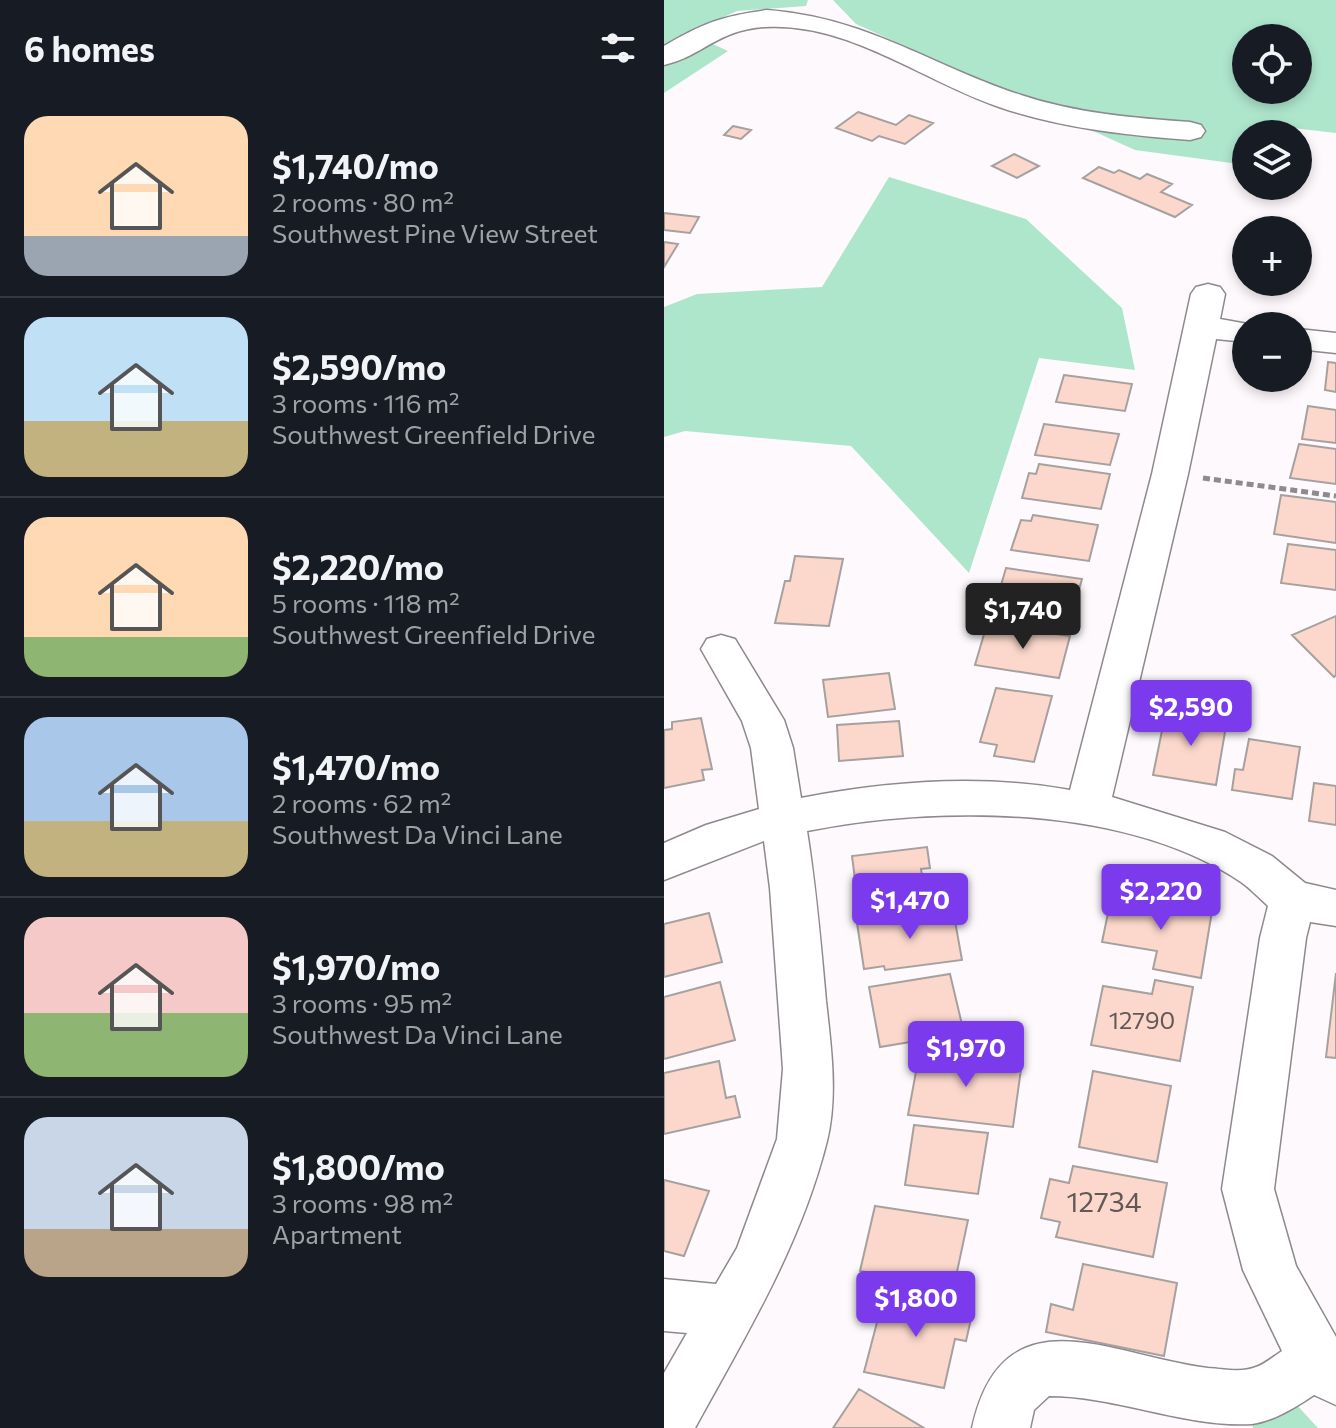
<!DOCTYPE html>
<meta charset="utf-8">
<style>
:root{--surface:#171b24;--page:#20242c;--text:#f1f3f6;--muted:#9ea1a6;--line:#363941;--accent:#7c3aed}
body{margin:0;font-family:Commissioner,sans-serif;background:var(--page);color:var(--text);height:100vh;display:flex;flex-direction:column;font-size:30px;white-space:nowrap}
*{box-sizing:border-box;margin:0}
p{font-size:26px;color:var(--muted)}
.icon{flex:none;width:44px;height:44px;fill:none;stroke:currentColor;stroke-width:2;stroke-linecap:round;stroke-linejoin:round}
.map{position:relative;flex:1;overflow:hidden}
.details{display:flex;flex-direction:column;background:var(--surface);width:664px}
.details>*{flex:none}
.controls{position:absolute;left:568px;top:24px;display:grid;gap:16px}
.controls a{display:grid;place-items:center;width:80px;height:80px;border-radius:50%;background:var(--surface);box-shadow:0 4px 12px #0003;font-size:40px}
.price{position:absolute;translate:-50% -68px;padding:0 18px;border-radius:8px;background:var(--accent);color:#fff;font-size:26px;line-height:52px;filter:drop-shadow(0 2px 4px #0008)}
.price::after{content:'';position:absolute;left:50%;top:48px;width:24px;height:18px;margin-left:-12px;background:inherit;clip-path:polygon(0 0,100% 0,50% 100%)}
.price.active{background:#222;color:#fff}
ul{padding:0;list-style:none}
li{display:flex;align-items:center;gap:24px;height:200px;padding:0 24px}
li+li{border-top:2px solid var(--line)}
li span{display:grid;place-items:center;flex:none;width:224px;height:160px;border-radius:24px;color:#555}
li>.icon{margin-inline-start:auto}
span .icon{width:96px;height:96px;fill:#fffc;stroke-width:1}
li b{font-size:34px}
h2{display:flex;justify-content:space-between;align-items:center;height:96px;padding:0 24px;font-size:34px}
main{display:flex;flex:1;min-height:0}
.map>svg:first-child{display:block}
</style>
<main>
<section class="details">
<h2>6 homes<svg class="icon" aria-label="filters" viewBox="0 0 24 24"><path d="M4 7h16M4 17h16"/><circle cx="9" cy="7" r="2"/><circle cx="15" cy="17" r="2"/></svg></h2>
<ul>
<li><span style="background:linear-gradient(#ffd9b3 75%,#9aa5b1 0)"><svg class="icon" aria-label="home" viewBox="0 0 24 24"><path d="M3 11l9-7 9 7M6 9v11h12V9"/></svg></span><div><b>$1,740/mo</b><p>2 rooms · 80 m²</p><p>Southwest Pine View Street</p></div></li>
<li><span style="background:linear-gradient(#bfe0f5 65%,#c2b280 0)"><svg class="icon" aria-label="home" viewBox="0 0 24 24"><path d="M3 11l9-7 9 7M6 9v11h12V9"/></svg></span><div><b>$2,590/mo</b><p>3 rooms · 116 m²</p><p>Southwest Greenfield Drive</p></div></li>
<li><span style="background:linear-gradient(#ffd9b3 75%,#8fb573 0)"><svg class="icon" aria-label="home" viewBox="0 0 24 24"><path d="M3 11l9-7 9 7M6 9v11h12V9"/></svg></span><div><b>$2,220/mo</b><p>5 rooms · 118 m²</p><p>Southwest Greenfield Drive</p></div></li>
<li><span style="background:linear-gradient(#a9c7e8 65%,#c2b280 0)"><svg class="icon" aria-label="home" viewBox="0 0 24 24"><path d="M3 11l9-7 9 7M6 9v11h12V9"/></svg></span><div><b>$1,470/mo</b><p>2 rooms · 62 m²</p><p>Southwest Da Vinci Lane</p></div></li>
<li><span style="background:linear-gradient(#f6c9c9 60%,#8fb573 0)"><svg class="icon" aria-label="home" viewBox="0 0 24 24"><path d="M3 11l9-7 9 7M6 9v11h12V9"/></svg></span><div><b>$1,970/mo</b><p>3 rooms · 95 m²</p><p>Southwest Da Vinci Lane</p></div></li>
<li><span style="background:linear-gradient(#c9d6e8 70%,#b9a48a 0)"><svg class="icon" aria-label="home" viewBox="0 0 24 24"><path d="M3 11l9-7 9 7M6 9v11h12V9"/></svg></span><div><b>$1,800/mo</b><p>3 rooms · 98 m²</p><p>Apartment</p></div></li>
</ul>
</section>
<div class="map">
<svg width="672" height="1428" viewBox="0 0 672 1428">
<rect width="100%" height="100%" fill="#fdf9fd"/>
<!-- green -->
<path fill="#aee6cc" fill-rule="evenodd" d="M0 0H144L142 6 73 11 25 33 64 51 0 93Z
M169 0H672V133L611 126 609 134H582V165L471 150 192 24ZM582 38H634V90H582Z
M225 177 362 219 458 308 471 370 375 358 305 573 187 446 21 431 0 437V307L33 294 158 287Z
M631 1403 654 1428H589L587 1420Z"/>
<!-- building -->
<path fill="#fcd8cc" stroke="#a6a19f" stroke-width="2" d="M194 112 232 125 245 115 269 123 241 144 215 136 208 141 172 128Z
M69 126 87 130 77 139 60 135Z
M350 154 375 166 353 178 328 166Z
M435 167 450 173 455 170 476 179 483 174 508 184 497 192 528 205 511 217 419 178Z
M0 213 35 217 26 233 0 230Z
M0 242 14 244 0 267Z
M664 362 672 363V392L661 390Z
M400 375 468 384 461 411 392 402Z
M644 406 672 410V443L638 439Z
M380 424 455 434 446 465 371 455Z
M635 444 672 449V484L626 478Z
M375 464 446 474 437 509 358 498 365 473 372 474Z
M617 495 672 502V543L610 534Z
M369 515 434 525 425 561 347 550 357 520 367 521Z
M624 544 672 550V590L617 583Z
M131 556 179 559 165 626 111 623 121 581H126Z
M342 568 418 579 404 628 321 616 326 598 333 599Z
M672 616V675L670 677 628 635Z
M323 624 406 636 395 678 311 665Z
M225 673 231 709 164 717 159 680Z
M332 688 388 696 370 762 330 756 333 745 316 742Z
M502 711 563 720 552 785 489 775Z
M37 718 48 769 38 770 40 780 0 788V730L8 729V722Z
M235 721 239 756 175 761 173 725Z
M585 739 636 747 628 799 568 790 571 769 579 770Z
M650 783 672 786V825L645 821Z
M263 847 266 868 257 869 262 902 195 910 188 856Z
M448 894 548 911 537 978 489 969 493 951 438 942Z
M289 910 298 960 221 970 220 966 200 969 193 923Z
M45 913 58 962 0 977V924Z
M672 973V1058L662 1057Z
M286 974 300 1033 216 1047 205 987Z
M491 980 529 987 516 1061 427 1045 439 986 488 994Z
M56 982 71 1040 0 1059V997Z
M256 1050 358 1062 349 1127 244 1115Z
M55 1061 62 1098 71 1096 76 1117 0 1134V1073Z
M429 1071 507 1086 493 1162 415 1147Z
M250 1125 324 1133 314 1194 241 1185Z
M409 1166 503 1183 489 1257 392 1237 396 1222 377 1218 386 1179 405 1183Z
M0 1180 45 1191 20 1256 0 1251Z
M211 1206 304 1220 290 1286 196 1271Z
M419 1264 513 1283 500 1356 382 1332 387 1304 409 1310Z
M221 1292 309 1310 302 1341 291 1339 280 1388 200 1372Z
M195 1389 260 1428H169Z"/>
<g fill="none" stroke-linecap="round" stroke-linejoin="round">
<defs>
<path id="minor" d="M103 10C205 18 265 65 357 95 411 113 469 118 526 122L537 125 541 131 537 137 526 140C461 135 396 128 335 107 259 81 184 22 101 27 53 30 39 56 0 65V46C39 23 58 16 103 10Z
M544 284 556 287 561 294 556 319 595 326H582V342L552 339 524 474 448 797 561 832 608 856 641 883 672 890V926L646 922 642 938 610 1189 632 1266 672 1337V1405L650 1395C632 1407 610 1421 588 1424 523 1428 452 1396 385 1396L370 1410 366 1428H308C339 1288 449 1357 544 1368 559 1369 578 1373 592 1367 601 1364 610 1356 618 1351L579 1270 558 1189 596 938 604 906C595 898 587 889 577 882 462 804 273 805 143 831 152 887 157 944 162 1001 167 1046 174 1096 163 1141 137 1245 82 1335 31 1428H0V1373L23 1333 0 1331V1279L52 1284 73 1248 113 1139 119 1069 106 888 100 841 0 880V843L42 825 95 809 87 748 78 721 37 649 43 639 57 635 71 639 120 720 129 748 137 798C225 781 317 774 406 790L488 474 527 294 532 287Z
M634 329 672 333V353L634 349Z"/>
</defs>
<!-- minor casing -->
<use href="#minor" stroke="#8d898d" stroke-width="3"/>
<!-- path -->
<path stroke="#8e8b8e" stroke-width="5" stroke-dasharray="7 4" stroke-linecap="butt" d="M539 478 672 496"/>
<!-- minor -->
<use href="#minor" fill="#fff" fill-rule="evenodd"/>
</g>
<g text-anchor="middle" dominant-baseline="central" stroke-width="6" stroke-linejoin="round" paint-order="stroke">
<!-- number labels -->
<g font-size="24" fill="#625857">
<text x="478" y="1019">12790</text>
</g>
<!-- near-number labels -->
<g font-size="28" fill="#625857">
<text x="440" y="1201">12734</text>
</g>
</g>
</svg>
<div class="controls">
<a><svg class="icon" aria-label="locate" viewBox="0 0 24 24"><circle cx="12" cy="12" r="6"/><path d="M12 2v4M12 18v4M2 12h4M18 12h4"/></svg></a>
<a><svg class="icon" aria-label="layers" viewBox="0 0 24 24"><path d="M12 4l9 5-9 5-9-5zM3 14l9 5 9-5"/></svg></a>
<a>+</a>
<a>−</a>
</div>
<b class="price active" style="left:359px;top:651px">$1,740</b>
<b class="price" style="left:527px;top:748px">$2,590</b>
<b class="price" style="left:497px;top:932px">$2,220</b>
<b class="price" style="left:246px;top:941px">$1,470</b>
<b class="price" style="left:302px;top:1089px">$1,970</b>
<b class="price" style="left:252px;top:1339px">$1,800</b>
</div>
</main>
